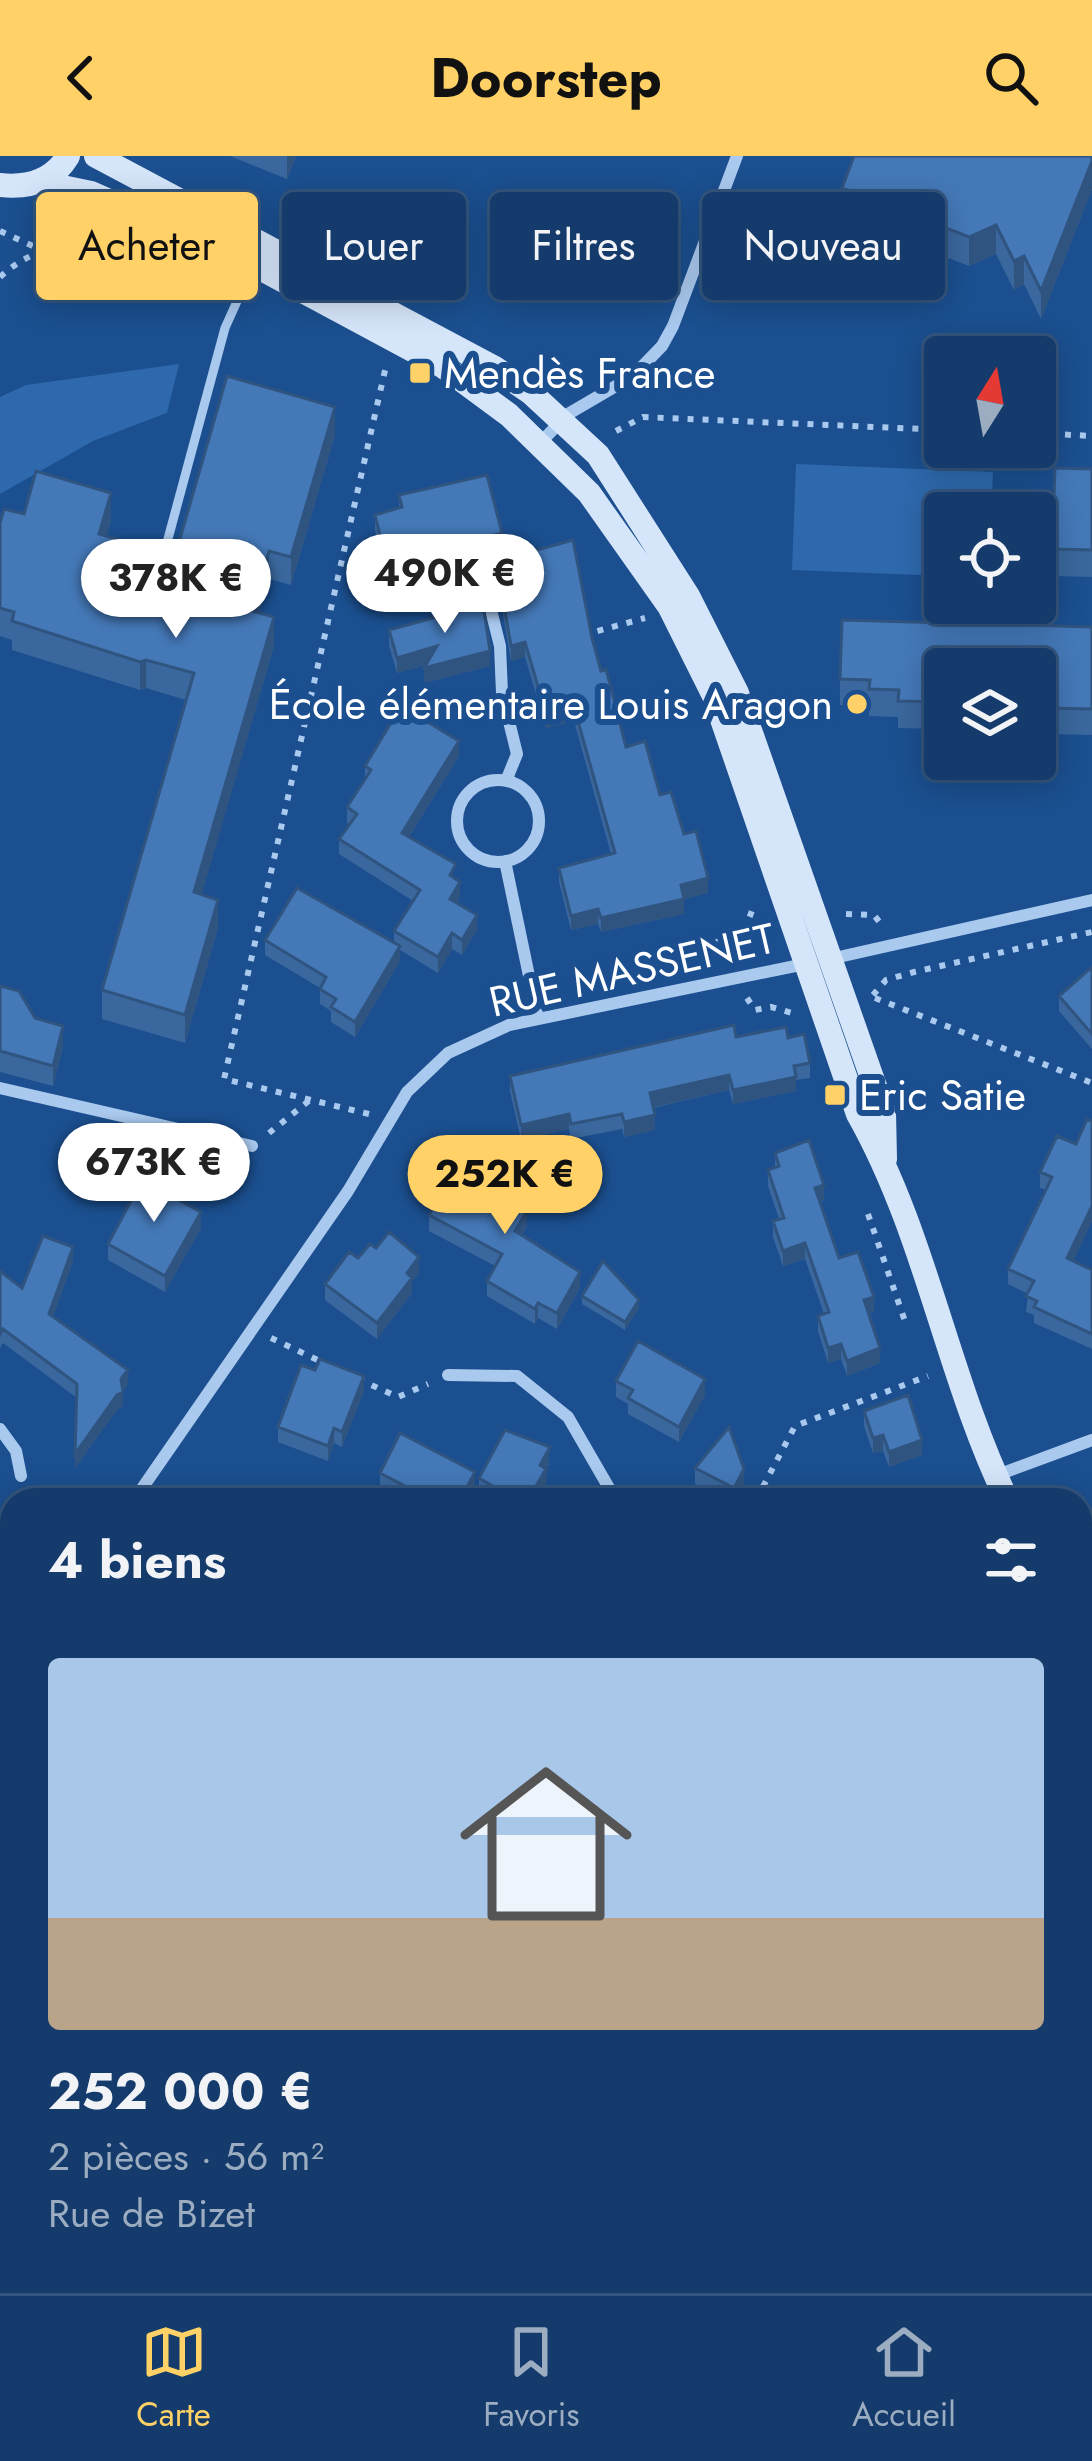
<!DOCTYPE html>
<html lang="fr">
<meta charset="utf-8">
<style>
:root{--surface:#143b6b;--page:#214673;--text:#f1f3f6;--muted:#9dadc1;--line:#33557e;--accent:#ffd166}
body{margin:0;font-family:Jost,sans-serif;background:var(--page);color:var(--text);height:100vh;display:flex;flex-direction:column;font-size:45px;white-space:nowrap}
*{box-sizing:border-box;margin:0}
p{font-size:39px;color:var(--muted)}
.icon{flex:none;width:66px;height:66px;fill:none;stroke:currentColor;stroke-width:2;stroke-linecap:round;stroke-linejoin:round}
.map{position:relative;flex:1;overflow:hidden}
.sheet{position:absolute;left:0px;top:1332px;width:1092px;height:807px;display:flex;flex-direction:column;background:var(--surface);border-radius:36px 36px 0 0;box-shadow:0 6px 30px #0003,0 0 0 3px var(--line)}
.sheet>*{flex:none}
.hud{position:absolute;left:36px;top:36px;width:1020px;height:108px;display:flex;gap:24px}
.needle{width:78px;rotate:11deg}
.controls{position:absolute;left:924px;top:180px;display:grid;gap:24px}
.controls a{display:grid;place-items:center;width:132px;height:132px;border-radius:12px;background:var(--surface);box-shadow:0 6px 30px #0003,0 0 0 3px var(--line);font-size:60px}
.price{position:absolute;translate:-50% -102px;padding:0 27px;border-radius:42px;background:#fff;color:#222;font-size:39px;line-height:78px;filter:drop-shadow(0 3px 6px #0008)}
.price::after{content:'';position:absolute;left:50%;top:72px;width:36px;height:27px;margin-left:-18px;background:inherit;clip-path:polygon(0 0,100% 0,50% 100%)}
.price.current{background:var(--accent);color:#111}
ul{padding:0;list-style:none}
li{display:grid;align-content:center;gap:24px;height:636px;padding:0 48px}
li+li{border-top:3px solid var(--line)}
li span{display:grid;place-items:center;height:372px;border-radius:12px;color:#555}
li>.icon{margin-inline-start:auto}
span .icon{width:216px;height:216px;fill:#fffc;stroke-width:1}
li b{font-size:51px}
h2{display:flex;justify-content:space-between;align-items:center;height:144px;padding:0 48px;font-size:51px}
.pill{padding:0 42px;border-radius:12px;background:var(--surface);box-shadow:0 6px 30px #0003,0 0 0 3px var(--line);font-size:42px;line-height:108px}
.pill.current{background:var(--accent);color:#111}
header{display:flex;justify-content:space-between;align-items:center;height:156px;padding:0 48px;background:var(--accent);color:#111;font-size:54px;font-weight:700}
.tab-bar{display:flex;justify-content:space-around;align-items:center;height:168px;border-top:3px solid var(--line);background:var(--surface);font-size:33px;color:var(--muted)}
.tab-bar a{display:grid;justify-items:center;gap:6px}
.tab-bar .current{color:var(--accent)}
.map>svg:first-child{display:block}
</style>
<header><svg class="icon" aria-label="back" viewBox="0 0 24 24"><path d="M15 5l-7 7 7 7"/></svg>Doorstep<svg class="icon" aria-label="search" viewBox="0 0 24 24"><circle cx="10" cy="10" r="6"/><path d="M15 15l6 6"/></svg></header>
<div class="map">
<svg width="1092" height="2137" viewBox="0 0 1092 2137">
<rect width="100%" height="100%" fill="#1b4f8f"/>
<!-- green -->
<path fill="#2e69ad" d="M179 208 167 257 93 285 0 338V241L26 229Z
M796 308 993 316 991 357H945V420L792 414Z"/>
<g fill="none" stroke-linecap="round" stroke-linejoin="round">
<!-- path -->
<path stroke="#a9c9ee" stroke-width="6" stroke-dasharray="6 9" stroke-linecap="butt" d="M0 75 33 90 36 96
M69 89 78 65
M56 90 64 122
M0 121C48 77 102 87 159 103
M155 135 176 108
M616 275 643 261 945 274
M1035 277 1092 280
M583 479 645 462
M846 758 874 759 881 768
M722 799 715 787 745 773 753 752
M873 839 886 824 914 816 1092 776
M747 842 755 854 771 851 792 857
M875 842 1092 927
M369 958 224 923 386 210
M269 977 310 944
M868 1058 907 1171
M271 1182 324 1207
M358 1223 398 1241 428 1228
M756 1344 795 1270 928 1220
M0 1367 12 1340"/>
<!-- lane -->
<path stroke="#a9c9ee" stroke-width="9" d="M162 405 225 172 252 112"/>
<!-- street -->
<path stroke="#a9c9ee" stroke-width="12" d="M540 287 568 258 633 220 662 190 673 170 737 0
M487 438 500 490 502 537 517 598 506 625
M457 665a41 41 0 1 1 82 0a41 41 0 1 1-82 0Z
M505 705 538 863
M830 803 1092 744
M0 932 252 990
M448 1219 517 1220 568 1261 616 1344
M0 1273 16 1295 21 1320
M995 1320 1092 1284
M134 1344 348 1035 407 936 448 897 509 869 810 807
M0 1517 12 1503
M97 2137 102 2127
M501 2137 507 2127"/>
<!-- secondary -->
<path stroke="#d6e6fa" stroke-width="24" d="M96 0 495 212 531 237 598 299 688 440 737 537 884 956 885 1003
M38 26 91 37 254 109 444 211 509 259 589 337 669 450 714 540 858 958C926 1078 947 1220 1007 1344
M0 29C28 32 53 25 68 0
M1080 1455 1092 1469"/>
</g>
<!-- wall -->
<path fill="#3a679d" d="M230 0H296L287 23Z
M1092 0V33L1041 163 1024 128 1014 134 996 98 969 110 842 61V32Z
M335 279 291 429 269 423 259 457 274 490 201 739 218 772 185 887 102 863V834L186 544 146 532 140 534 12 494V484L0 480V367L24 358 111 365 106 380 175 400Z
M1055 312 1092 313V421L1052 420Z
M399 339 502 393 387 422 375 374V359L399 352Z
M505 403 592 482 626 591 660 639 684 678 708 737 684 743V758L601 776 598 768 571 774 559 726V712L611 698 574 565 546 572 525 501 511 505 503 459V444L512 442 505 418Z
M1092 471V579L1046 578V557L1035 556V513H945V563H939V573L898 572V561L869 560V551L840 549V523Z
M389 474 490 510 424 527 426 509 397 517 389 490Z
M459 600 409 681 456 723 460 741 457 747 477 774 462 799 452 793 438 817 400 794V805L355 881 331 866V855L320 848V832L265 799V784L394 786V775L413 745 339 698V683L349 668 347 667V651L365 624V610Z
M1092 811V893L1059 855V840Z
M0 830 63 891 53 930 0 916Z
M736 881 788 882 810 907V922L796 924V935L733 948 729 934 653 952 655 974 624 981 622 973 571 983 569 973 521 984 510 935V920Z
M1092 965V1065L1073 1105 1092 1114V1193L1034 1167V1159L1026 1156 1028 1138 1008 1128V1113L1046 1034 1040 1032V1016L1076 988Z
M775 997 824 1044 820 1046 839 1102 874 1156 869 1158 880 1207 847 1220 841 1203 828 1207 818 1175V1160L824 1158 805 1103 783 1110 773 1081V1065L779 1063 768 1030V1014L775 1012Z
M475 1023 531 1048 527 1056V1070L522 1079 580 1132 557 1173 538 1162 535 1168 487 1140V1125L495 1110 429 1075V1059Z
M172 1040 201 1072 165 1136 108 1104V1088Z
M376 1092 419 1117 412 1126V1137L377 1183 325 1144V1128Z
M73 1105 53 1161 128 1228 123 1234V1250L117 1254 75 1312 77 1242 3 1187 0 1192V1115L22 1132Z
M582 1140 639 1152 625 1174 582 1148Z
M616 1225 705 1239 679 1286 628 1258V1248L616 1241Z
M364 1235 342 1291 334 1287 328 1305 278 1286V1271Z
M864 1255 922 1299 889 1311 883 1295 873 1297 864 1270Z
M550 1307 546 1313V1328L537 1344H489L479 1338V1322Z
M695 1312 744 1329 736 1344H727L695 1328Z
M380 1317 475 1331 468 1344H402L380 1333Z
M1092 1571V1621L1080 1613V1588Z
M12 1613V1824L0 1845V1685L7 1673 4 1672V1657L6 1653 0 1650V1634Z
M0 1851 12 1857V1911L0 1904Z
M1080 1876 1090 1883 1092 1880V2007L1080 1998V1945L1082 1943 1080 1941Z
M672 2127H725L720 2137H690Z
M786 2127H841L833 2137H802Z
M881 2127H933L926 2137H894Z"/>
<!-- shaded-wall -->
<path fill="#305480" d="M287 0H296L287 23Z
M1092 5V33L1041 163V135Z
M996 69V98L969 110V81Z
M1024 100V128L1014 134V105Z
M335 251V279L291 429V401Z
M111 337V365L99 407V378Z
M502 377V393L387 422V407Z
M269 395V423L252 484V455Z
M274 461V490L194 765V736Z
M525 486V501L511 505V490Z
M437 490V506L397 517V502Z
M490 495V510L424 527V512Z
M146 504V532L140 534V506Z
M574 551V565L546 572V558Z
M459 585V600L402 692V677Z
M708 722V737L681 744V729Z
M460 726V741L450 758V743Z
M684 743V758L601 776V762Z
M218 744V772L185 887V859Z
M598 753V768L571 774V760Z
M477 759V774L462 799V784Z
M452 777V793L438 817V801Z
M400 790V805L355 881V866Z
M63 870V891L53 930V910Z
M729 919V934L650 952V937Z
M796 921V935L733 948V934Z
M569 958V973L521 984V969Z
M655 959V974L624 981V966Z
M824 1029V1044L815 1047V1032Z
M531 1033V1048L527 1056V1070L515 1091V1075L521 1051Z
M1092 1050V1065L1067 1118V1102Z
M201 1056V1072L165 1136V1120Z
M805 1087V1103L783 1110V1095Z
M73 1091V1105L49 1172V1158Z
M419 1101V1117L412 1126V1137L377 1183V1167L407 1117Z
M580 1116V1132L557 1173V1157Z
M874 1141V1156L864 1159V1144Z
M639 1144V1152L625 1174V1166Z
M538 1147V1162L535 1168V1153Z
M841 1188V1203L828 1207V1192Z
M880 1192V1207L847 1220V1205Z
M128 1214V1228L121 1237V1223Z
M364 1220V1235L342 1291V1276Z
M705 1223V1239L679 1286V1271Z
M123 1236V1250L117 1254 75 1312V1298L117 1239Z
M334 1272V1287L328 1305V1290Z
M883 1279V1295L873 1297V1282Z
M922 1284V1299L889 1311V1296Z
M550 1291 546 1328 537 1344H528L540 1309Z
M744 1313V1329L736 1344H734V1332Z
M475 1316V1331L468 1344H460Z
M1092 1749V1776L1080 1794V1778Z
M12 1809V1824L0 1845V1830Z
M13 2127H21L16 2137H7Z
M245 2127H254L248 2137H240Z
M417 2127H426L420 2137H411Z
M717 2127H725L720 2137H713Z
M830 2127H841L833 2137H823Z
M924 2127H933L926 2137H917Z"/>
<!-- building -->
<path fill="#4478b7" stroke="#305480" stroke-width="3" d="M854 0H1092V5L1041 135 1024 100 1014 105 996 69 969 81 842 32Z
M227 220 335 251 291 401 269 395 252 455 274 461 194 736 218 744 185 859 102 834 194 517 146 504 140 506 12 465 14 456 0 452V367L4 353 24 358 36 315 111 337 99 378 175 400Z
M1055 312 1092 313V394L1052 393Z
M487 319 502 377 387 407 375 359 402 351 399 339Z
M573 384 592 482 601 515 606 513 626 591 645 585 660 639 671 636 684 678 696 675 708 722 681 729 684 743 601 762 598 753 571 760 559 712 615 697 574 551 546 558 525 486 511 490 503 444 515 441 505 403Z
M483 448 490 495 424 512 437 490 397 502 389 474Z
M842 464 1092 471V553L1046 552 1047 530H1035V513H945V536H939V546L898 545 899 534 869 533 870 524 840 523Z
M401 550 459 585 402 677 456 708 450 719 460 726 450 743 477 759 462 784 452 777 438 801 394 775 420 734 339 683 357 658 347 651 371 614 365 610Z
M297 732 400 790 355 866 331 851 336 843 320 833 326 821 265 784Z
M1092 811V878L1059 840Z
M0 830 19 835 35 862 63 870 53 910 0 895Z
M734 869 736 881 786 871 788 882 804 878 810 907 794 910 796 921 733 934 729 919 650 937 655 959 624 966 622 958 571 968 569 958 521 969 510 920Z
M1087 963 1092 965V1050L1067 1102 1092 1114V1178L1034 1151 1037 1145 1026 1140 1034 1125 1008 1113 1052 1021 1040 1016 1057 980 1076 988Z
M809 984 824 1029 815 1032 839 1102 858 1096 874 1141 864 1144 880 1192 847 1205 841 1188 828 1192 818 1160 829 1156 805 1087 783 1095 773 1065 784 1062 768 1014 779 1010 775 997Z
M457 1012 475 1023 480 1015 499 1026 504 1018 531 1033 521 1051 527 1055 515 1075 580 1116 557 1157 538 1147 535 1153 487 1125 502 1098 429 1059Z
M147 1015 172 1029 167 1038 201 1056 165 1120 108 1088Z
M389 1076 419 1101 407 1117 412 1122 377 1167 325 1128 349 1096 358 1102 370 1088 376 1092Z
M43 1080 73 1091 49 1158 128 1214 121 1223 123 1236 117 1239 75 1298 77 1228 3 1173 0 1178V1115L22 1132Z
M603 1105 639 1144 625 1166 582 1140Z
M638 1185 705 1223 679 1271 628 1242 633 1234 616 1225Z
M320 1203 364 1220 342 1276 334 1272 328 1290 278 1271 301 1209 315 1214Z
M908 1239 922 1284 889 1296 883 1279 873 1282 864 1255Z
M729 1271 744 1313 734 1332 695 1312Z
M505 1274 550 1291 540 1309 546 1313 528 1344H516L479 1322Z
M400 1277 475 1316 460 1344H432L380 1317Z
M240 1336 279 1343V1344H219L221 1337 239 1341Z
M1092 1571V1606L1080 1599V1588Z
M12 1613V1641L0 1634Z
M12 1643V1661L4 1657Z
M12 1663V1809L0 1830V1685Z
M1080 1704 1092 1712V1749L1088 1755 1092 1757V1761L1080 1778Z
M0 1851 12 1857V1896L0 1889Z
M1080 1876 1090 1883 1092 1880V1992L1080 1984V1945L1089 1933 1080 1927Z
M12 2026 13 2127 7 2137H0V2047Z
M165 2127H245L240 2137H146L151 2129 160 2134Z
M338 2127H417L411 2136 413 2137H332Z
M591 2127H602L617 2137H585Z
M698 2127H717L713 2135Z
M809 2127H830L823 2136Z
M899 2127H924L917 2137H912Z"/>
<!-- markers -->
<g fill="#ffd166" stroke="#1b4f8f" stroke-width="4.5">
<rect x="408" y="205" width="24" height="24" rx="6"/>
<circle cx="857" cy="548" r="12"/>
<rect x="823" y="927" width="24" height="24" rx="6"/>
</g>
<g text-anchor="middle" dominant-baseline="central" stroke-width="12" stroke-linejoin="round" paint-order="stroke">
<!-- poi labels -->
<g font-size="42" fill="#fff" stroke="#1b4f8f" text-anchor="start">
<text x="444" y="217">Mendès France</text>
<text x="833" y="548" text-anchor="end">École élémentaire Louis Aragon</text>
<text x="859" y="939">Eric Satie</text>
</g>
<!-- street labels -->
<g font-size="42" fill="#fff" stroke="#1b4f8f">
<text transform="translate(632 814) rotate(-13)">RUE MASSENET</text>
</g>
</g>
</svg>
<div class="controls">
<a><svg class="needle" viewBox="-14 -14 28 28"><path d="M0-13l5 13h-10z" fill="#e53935"/><path d="M0 13l5-13h-10z" fill="#9dadc1"/></svg></a>
<a><svg class="icon" aria-label="locate" viewBox="0 0 24 24"><circle cx="12" cy="12" r="6"/><path d="M12 2v4M12 18v4M2 12h4M18 12h4"/></svg></a>
<a><svg class="icon" aria-label="layers" viewBox="0 0 24 24"><path d="M12 4l9 5-9 5-9-5zM3 14l9 5 9-5"/></svg></a>
</div>
<b class="price" style="left:445px;top:480px">490K €</b>
<b class="price" style="left:176px;top:485px">378K €</b>
<b class="price" style="left:154px;top:1069px">673K €</b>
<b class="price current" style="left:505px;top:1081px">252K €</b>
<div class="hud">
<a class="pill current">Acheter</a>
<a class="pill">Louer</a>
<a class="pill">Filtres</a>
<a class="pill">Nouveau</a>
</div>
<section class="sheet">
<h2>4 biens<svg class="icon" aria-label="filters" viewBox="0 0 24 24"><path d="M4 7h16M4 17h16"/><circle cx="9" cy="7" r="2"/><circle cx="15" cy="17" r="2"/></svg></h2>
<ul>
<li><span style="background:linear-gradient(#a9c7e8 70%,#b9a48a 0)"><svg class="icon" aria-label="home" viewBox="0 0 24 24"><path d="M3 11l9-7 9 7M6 9v11h12V9"/></svg></span><div><b>252 000 €</b><p>2 pièces · 56 m²</p><p>Rue de Bizet</p></div></li>
</ul>
</section>
</div>
<nav class="tab-bar">
<a class="current"><svg class="icon" aria-label="map" viewBox="0 0 24 24"><path d="M3 6l6-2 6 2 6-2v14l-6 2-6-2-6 2zM9 4v14M15 6v14"/></svg>Carte</a>
<a><svg class="icon" aria-label="saved" viewBox="0 0 24 24"><path d="M7 4h10v16l-5-4-5 4z"/></svg>Favoris</a>
<a><svg class="icon" aria-label="home" viewBox="0 0 24 24"><path d="M3 11l9-7 9 7M6 9v11h12V9"/></svg>Accueil</a>
</nav>
